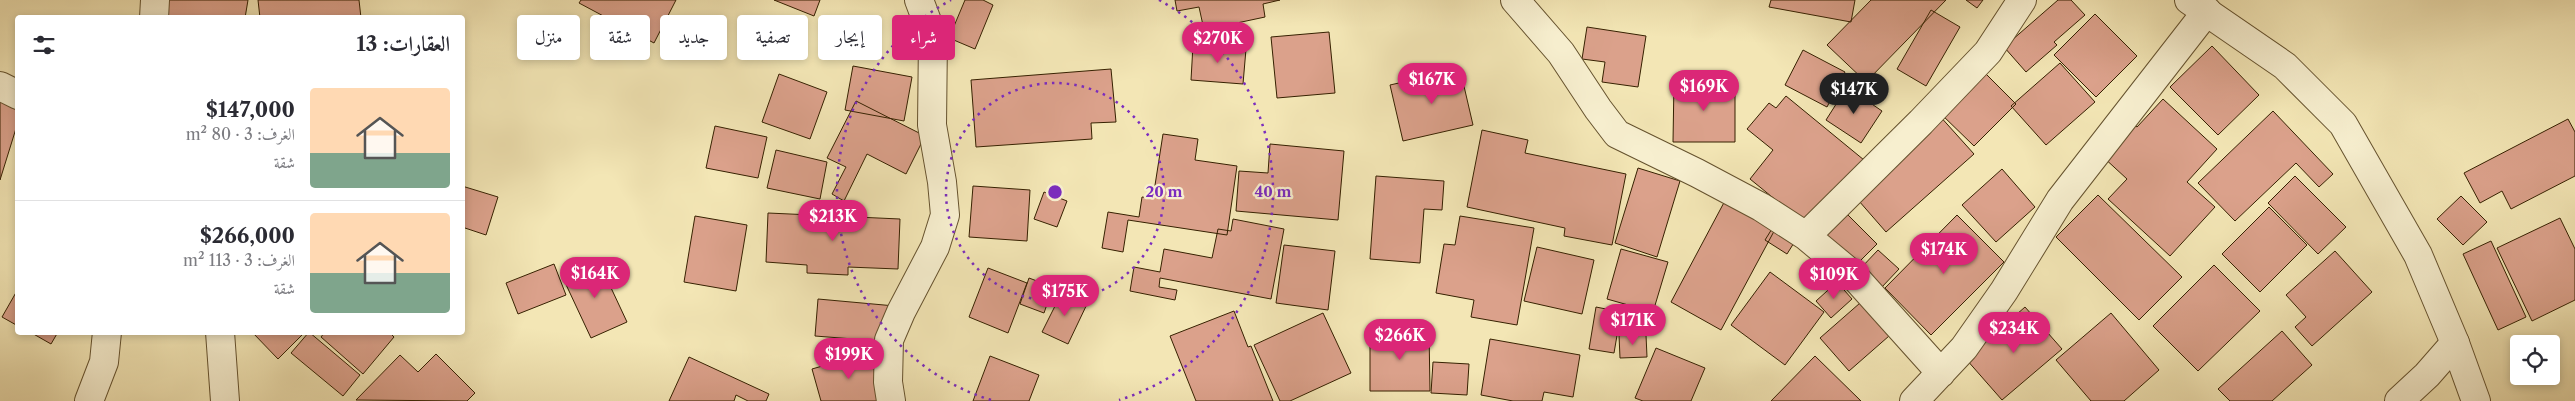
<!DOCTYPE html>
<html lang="ar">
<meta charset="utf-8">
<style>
:root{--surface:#fff;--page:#f7f7f7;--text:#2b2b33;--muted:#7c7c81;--line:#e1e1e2;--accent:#db2777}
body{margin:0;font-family:"Libre Caslon Text",Amiri,serif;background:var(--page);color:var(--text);direction:rtl;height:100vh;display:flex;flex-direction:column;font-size:19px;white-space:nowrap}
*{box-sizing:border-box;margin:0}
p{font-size:16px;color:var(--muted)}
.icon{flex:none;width:28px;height:28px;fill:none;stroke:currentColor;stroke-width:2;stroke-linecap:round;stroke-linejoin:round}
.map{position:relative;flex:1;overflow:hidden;direction:ltr}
.panel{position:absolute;left:15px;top:15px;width:450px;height:320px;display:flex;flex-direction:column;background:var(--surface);border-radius:5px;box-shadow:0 2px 8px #0003;direction:rtl}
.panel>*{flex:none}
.top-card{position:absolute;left:480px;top:15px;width:475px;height:45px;direction:rtl;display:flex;gap:10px}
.fabs{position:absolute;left:2510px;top:335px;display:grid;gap:10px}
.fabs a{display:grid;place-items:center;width:50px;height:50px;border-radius:5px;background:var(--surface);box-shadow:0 2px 8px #0003;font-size:25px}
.price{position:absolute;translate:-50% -42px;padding:0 11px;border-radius:18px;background:var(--accent);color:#fff;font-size:16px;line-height:32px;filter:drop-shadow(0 1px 2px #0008)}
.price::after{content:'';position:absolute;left:50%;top:30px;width:15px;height:11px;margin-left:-8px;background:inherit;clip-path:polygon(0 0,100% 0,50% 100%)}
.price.active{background:#222;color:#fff}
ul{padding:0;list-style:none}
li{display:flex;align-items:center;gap:15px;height:125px;padding:0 15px}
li+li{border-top:1px solid var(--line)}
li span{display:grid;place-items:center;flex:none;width:140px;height:100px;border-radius:5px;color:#555}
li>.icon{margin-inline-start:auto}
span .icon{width:60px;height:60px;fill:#fffc;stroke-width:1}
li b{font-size:21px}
h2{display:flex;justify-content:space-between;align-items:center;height:60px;padding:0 15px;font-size:21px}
.tag{padding:0 18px;border-radius:5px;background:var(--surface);box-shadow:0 2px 8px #0003;font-size:18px;line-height:45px}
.tag.active{background:var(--accent);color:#fff}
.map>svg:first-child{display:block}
</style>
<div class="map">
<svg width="2575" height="401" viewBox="0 0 2575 401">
<rect width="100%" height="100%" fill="#f3e6b5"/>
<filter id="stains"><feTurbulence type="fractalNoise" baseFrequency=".004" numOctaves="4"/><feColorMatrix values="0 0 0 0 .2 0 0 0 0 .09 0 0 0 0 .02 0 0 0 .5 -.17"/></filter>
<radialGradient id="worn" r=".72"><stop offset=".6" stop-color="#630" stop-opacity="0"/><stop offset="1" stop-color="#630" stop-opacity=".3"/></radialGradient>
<!-- building -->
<path fill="#dba18b" stroke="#362101" d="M165 0H248L245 18H162Z
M258 0H359L361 18H260Z
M581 0H676L654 43 579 3Z
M774 0H820L814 16Z
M965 0H983L993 5 975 49 949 38Z
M1175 0H1280L1263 4 1265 17 1204 30 1199 7 1177 11Z
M1771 0H1855L1851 22 1769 7Z
M1871 0H1946L1866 82 1827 45Z
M1966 0H1983L1977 8Z
M2058 0H2071L2085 15 2054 42 2057 45 2026 72 2004 47Z
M1931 10 1960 27 1926 86 1897 69Z
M2095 14 2137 56 2096 97 2054 55Z
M1587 27 1646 36 1638 87 1602 82 1605 62 1582 59Z
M1329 32 1335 93 1277 98 1271 37Z
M1193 45 1246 49 1243 84 1191 80Z
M2212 46 2259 95 2218 135 2170 87Z
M1803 50 1845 72 1827 107 1785 85Z
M2060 63 2095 102 2046 145 2011 106Z
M853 66 912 77 904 121 845 110Z
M1111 69 1116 122 1091 123 1092 139 976 147 971 80Z
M1460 69 1473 125 1403 141 1390 85Z
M1982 70 2016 104 1974 146 1939 112Z
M779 74 827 92 810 139 762 122Z
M1674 81H1735V142H1673Z
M1847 87 1882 111 1861 143 1826 120Z
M0 96 18 101V122L0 180Z
M1786 96 1864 160 1809 227 1750 179 1773 150 1747 129 1769 103 1776 108Z
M2163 99 2217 149 2187 182 2215 207 2170 256 2108 199 2127 179 2102 156 2132 123 2137 127Z
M856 101 925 136 906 174 867 154 844 201 832 194 846 167 827 158Z
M2273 111 2333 174 2319 187 2296 163 2235 221 2198 183Z
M1938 114 1974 154 1886 232 1852 193Z
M2568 119 2575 132V176L2511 209 2502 191 2480 203 2464 173Z
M715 126 767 137 758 178 706 168Z
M1482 130 1528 140 1525 153 1626 174 1612 245 1564 236 1565 228 1467 207Z
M1163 134 1198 139 1195 160 1237 166 1227 235 1128 220 1123 252 1102 248 1108 212 1139 217 1142 197 1153 198Z
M1270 144 1344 151 1338 220 1236 211 1239 171 1268 173Z
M776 150 827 162 820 199 767 188Z
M1638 168 1680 181 1657 257 1615 243Z
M2002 169 2035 207 1996 242 1962 205Z
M1376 176 1444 181 1442 210 1424 209 1420 263 1370 259Z
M2295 176 2346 227 2318 254 2268 203Z
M462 186 498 197 486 235 462 227Z
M973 186 1030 190 1027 241 969 237Z
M1044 192 1067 201 1057 227 1034 219Z
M1728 195 1779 222 1721 330 1671 302Z
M2098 195 2182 277 2139 320 2056 237Z
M2461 196 2487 222 2463 245 2437 219Z
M1840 207 1877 244 1855 266 1819 229Z
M2269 207 2307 245 2260 292 2222 254Z
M768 213 900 219 898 269 848 267V275L807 273V265L766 262Z
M1957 215 2004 262 1931 335 1885 288Z
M695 216 747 225 736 291 684 282Z
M1460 216 1534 228 1517 325 1471 317 1474 300 1436 293 1444 244 1455 245Z
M2560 218 2575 249V300L2532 321 2497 248Z
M1233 219 1284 229 1271 299 1160 278 1159 287 1177 290 1175 300 1130 291 1134 267 1160 272 1164 249 1212 258 1218 229 1231 231Z
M1775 224 1797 238 1787 254 1765 240Z
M2491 241 2526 317 2498 330 2463 254Z
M1284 245 1335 251 1328 310 1276 303Z
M1537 247 1594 260 1582 314 1524 301Z
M1621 249 1668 262 1653 312 1607 299Z
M1878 250 1899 269 1881 288 1860 269Z
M2335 251 2372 292 2312 346 2295 327 2306 317 2286 295Z
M598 260 627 322 591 338 562 276Z
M554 264 566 295 518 314 506 283Z
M2214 265 2260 311 2198 371 2153 326Z
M988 268 1027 283 1008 333 969 317Z
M1770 272 1824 312 1785 365 1731 325Z
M1029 278 1053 287 1044 313 1020 304Z
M1837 282 1852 299 1831 318 1816 301Z
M18 289V326L2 317Z
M1063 290 1088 302 1068 344 1042 332Z
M1868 296 1897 329 1849 371 1820 338Z
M818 299 895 306 892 342 815 336Z
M1596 307 1621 312 1614 353 1589 349Z
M2025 307 2062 349 2002 400 1966 359Z
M1234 311 1248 347 1251 346 1273 401H1196L1170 336Z
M1323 313 1351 373 1290 401H1280L1254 345Z
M2111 313 2159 370 2124 401H2091L2056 360Z
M1370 331H1429L1430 391H1370Z
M2282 331 2312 365 2272 401H2230L2218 389Z
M30 332H58L51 344Z
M252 332H305L278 359Z
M309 332 360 375 343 396 291 353Z
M325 332H389L394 337 363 374 321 337Z
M1619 335H1646L1647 357 1620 358Z
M1490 339 1580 355 1573 397 1544 392 1542 401H1513L1481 395Z
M1656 348 1705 368 1691 401H1643L1635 398Z
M871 352 884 401H821L812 369Z
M436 354 475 393 467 401 356 400 400 355 418 372Z
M990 356 1039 375 1029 401H973Z
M1815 356 1861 401H1771Z
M689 357 769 394 766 401H748L736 395 734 401H669Z
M1433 362 1469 364 1467 395 1431 393Z"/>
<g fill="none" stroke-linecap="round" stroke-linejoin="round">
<defs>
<path id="minor" d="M1515 0 1561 53 1598 109 1617 134 1697 173 1761 207 1806 236 1853 275 1941 373
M154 18 155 0
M0 86 18 95
M1806 236 1921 122 1988 52 2022 0
M220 332 225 401
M89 401 104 362 107 332
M891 401 888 382 889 340 901 312 935 247 945 215 942 182 932 125 933 37 919 0
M1914 401 1964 348 2004 291 2060 200 2207 11
M2399 401 2427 375 2455 343"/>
<path id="tertiary" d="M2189 0 2285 66 2343 124 2418 255 2455 343 2476 401"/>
</defs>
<!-- minor casing -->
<use href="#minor" stroke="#65522e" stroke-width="30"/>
<!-- tertiary casing -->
<use href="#tertiary" stroke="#65522e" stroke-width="30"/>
<!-- minor -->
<use href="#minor" stroke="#f7efcf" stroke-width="28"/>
<!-- tertiary -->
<use href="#tertiary" stroke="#f7efcf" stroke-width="28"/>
</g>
<!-- distance rings -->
<g fill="none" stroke="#7b2cbf" stroke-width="2.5" stroke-dasharray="2.5 5">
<circle cx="1055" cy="192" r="109"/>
<path d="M991 400A218 218 0 0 1 951 0M1159 0A218 218 0 0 1 1119 400"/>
</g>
<circle cx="1055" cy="192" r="8" fill="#7b2cbf" stroke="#f7efcf" stroke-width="2.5"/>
<g font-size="15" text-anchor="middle" font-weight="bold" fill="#7b2cbf" stroke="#f7efcf" stroke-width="4.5" stroke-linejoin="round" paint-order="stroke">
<text x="1164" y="197">20 m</text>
<text x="1273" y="197">40 m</text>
</g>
<rect width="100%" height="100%" filter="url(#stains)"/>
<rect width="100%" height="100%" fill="url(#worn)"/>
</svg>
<div class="fabs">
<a><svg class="icon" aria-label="locate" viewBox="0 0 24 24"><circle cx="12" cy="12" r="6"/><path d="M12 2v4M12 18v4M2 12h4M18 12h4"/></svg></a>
</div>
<b class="price" style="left:1218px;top:64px">$270K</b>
<b class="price" style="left:1432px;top:105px">$167K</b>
<b class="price" style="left:1704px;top:112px">$169K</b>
<b class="price active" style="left:1854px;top:115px">$147K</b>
<b class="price" style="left:833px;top:242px">$213K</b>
<b class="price" style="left:1944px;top:275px">$174K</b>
<b class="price" style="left:595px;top:299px">$164K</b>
<b class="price" style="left:1834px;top:300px">$109K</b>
<b class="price" style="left:1065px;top:317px">$175K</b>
<b class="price" style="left:1633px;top:346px">$171K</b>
<b class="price" style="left:2014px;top:354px">$234K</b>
<b class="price" style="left:1400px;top:361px">$266K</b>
<b class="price" style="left:849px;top:380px">$199K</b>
<div class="top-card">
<a class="tag active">شراء</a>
<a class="tag">إيجار</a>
<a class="tag">تصفية</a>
<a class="tag">جديد</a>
<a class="tag">شقة</a>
<a class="tag">منزل</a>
</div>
<section class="panel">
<h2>العقارات: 13<svg class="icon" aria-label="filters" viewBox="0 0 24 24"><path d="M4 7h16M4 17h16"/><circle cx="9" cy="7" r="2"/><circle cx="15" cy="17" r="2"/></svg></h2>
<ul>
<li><span style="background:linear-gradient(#ffd9b3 65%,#7fa58c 0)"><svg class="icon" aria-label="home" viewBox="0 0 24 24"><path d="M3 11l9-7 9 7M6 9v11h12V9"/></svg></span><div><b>$147,000</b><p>الغرف: 3 · 80 m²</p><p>شقة</p></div></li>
<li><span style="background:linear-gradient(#ffd9b3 60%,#7fa58c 0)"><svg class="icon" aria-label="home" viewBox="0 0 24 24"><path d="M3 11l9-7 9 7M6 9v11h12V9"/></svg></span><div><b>$266,000</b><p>الغرف: 3 · 113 m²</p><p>شقة</p></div></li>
</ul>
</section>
</div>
